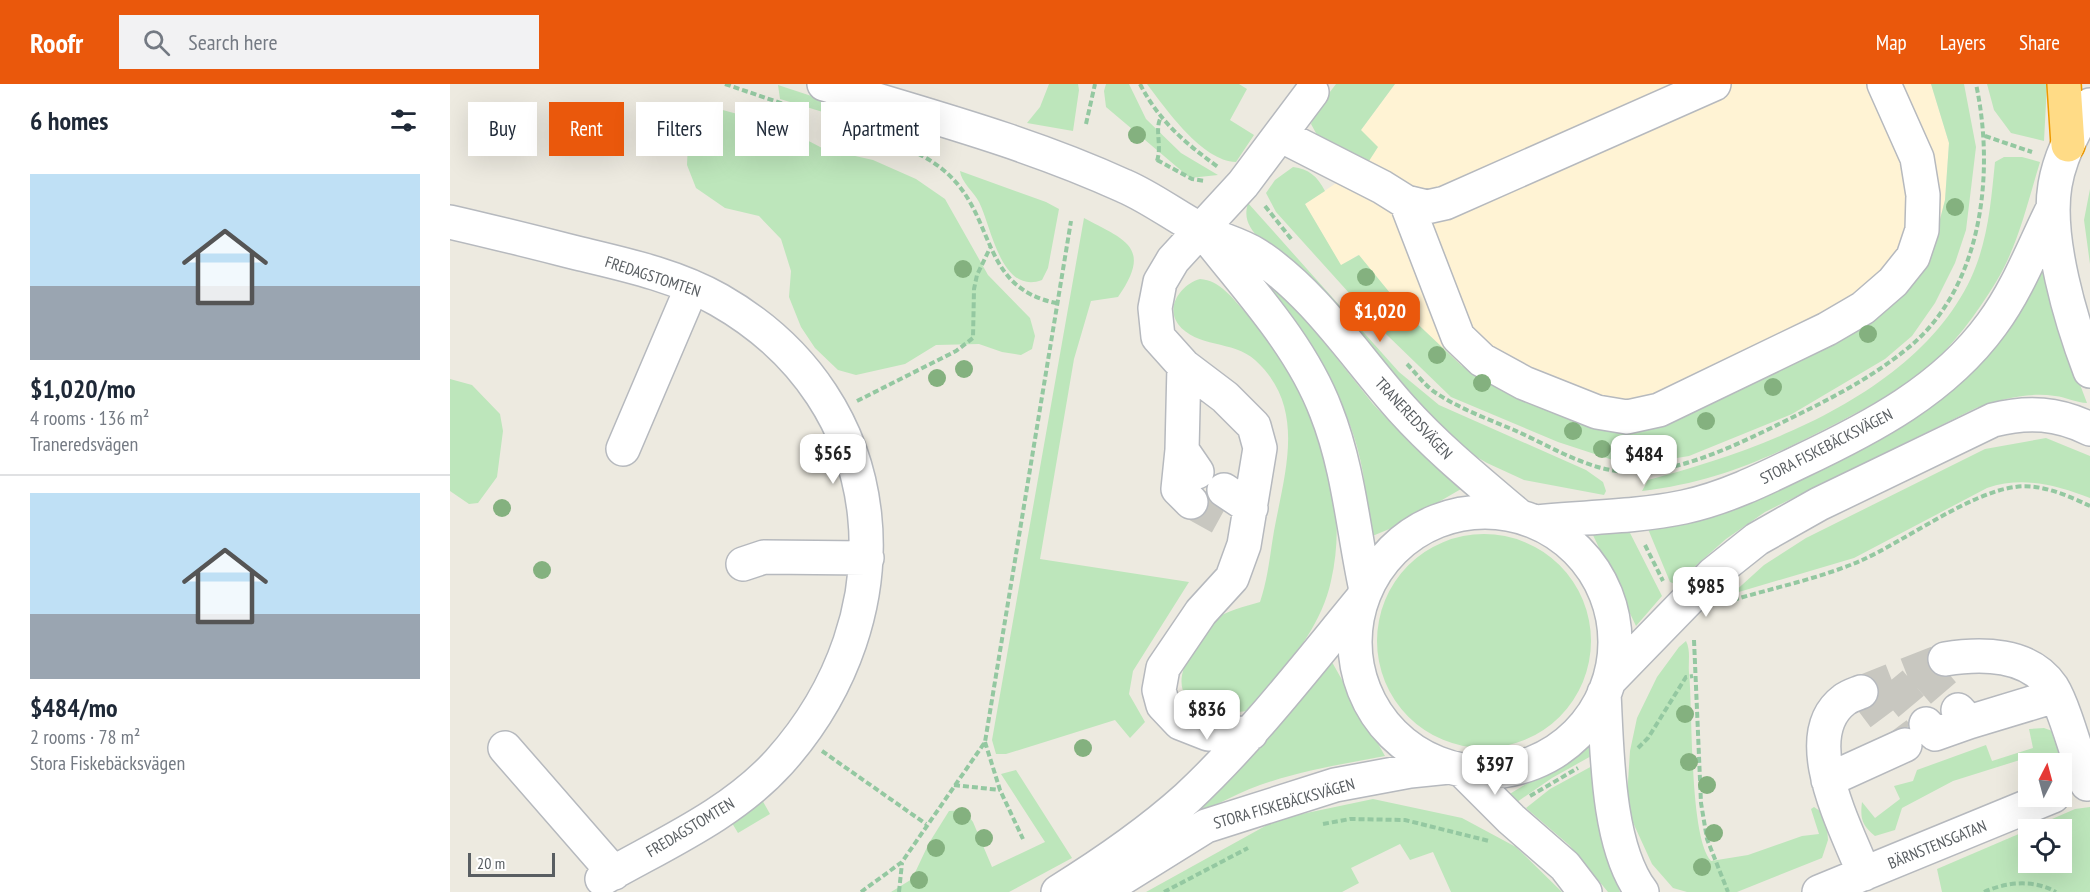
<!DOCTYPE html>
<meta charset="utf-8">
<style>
:root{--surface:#fff;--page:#f2f2f3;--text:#1f2937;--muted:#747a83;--line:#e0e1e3;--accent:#ea580c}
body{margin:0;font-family:"PT Sans Narrow",sans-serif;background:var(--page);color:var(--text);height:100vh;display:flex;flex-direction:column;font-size:22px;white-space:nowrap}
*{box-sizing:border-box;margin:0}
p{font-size:20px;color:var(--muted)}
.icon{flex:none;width:33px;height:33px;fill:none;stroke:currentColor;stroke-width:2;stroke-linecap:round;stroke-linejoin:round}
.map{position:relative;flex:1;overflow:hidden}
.sheet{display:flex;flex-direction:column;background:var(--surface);width:450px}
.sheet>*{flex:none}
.guide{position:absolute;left:18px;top:18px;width:570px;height:54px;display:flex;gap:12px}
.needle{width:39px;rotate:6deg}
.controls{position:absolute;left:1568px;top:669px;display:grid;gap:12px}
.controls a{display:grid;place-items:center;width:54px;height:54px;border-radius:0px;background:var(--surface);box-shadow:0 6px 24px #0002;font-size:30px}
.scale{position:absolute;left:18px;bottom:15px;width:87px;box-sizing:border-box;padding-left:6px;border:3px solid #595e62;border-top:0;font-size:16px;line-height:21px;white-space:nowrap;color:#595e62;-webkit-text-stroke:4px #fff;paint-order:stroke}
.price{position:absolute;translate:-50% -51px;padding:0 14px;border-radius:12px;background:#fff;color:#222;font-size:20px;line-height:39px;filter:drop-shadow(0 2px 3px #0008)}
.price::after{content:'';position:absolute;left:50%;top:36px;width:18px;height:14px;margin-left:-9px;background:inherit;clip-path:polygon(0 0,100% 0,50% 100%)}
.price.active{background:var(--accent);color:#fff}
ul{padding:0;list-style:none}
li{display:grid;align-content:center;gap:12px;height:318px;padding:0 30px}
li+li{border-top:2px solid var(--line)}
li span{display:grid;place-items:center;height:186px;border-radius:0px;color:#555}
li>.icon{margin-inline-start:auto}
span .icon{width:108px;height:108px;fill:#fffc;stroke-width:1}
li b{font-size:26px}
h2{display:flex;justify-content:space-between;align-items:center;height:72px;padding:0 30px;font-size:26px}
.pill{padding:0 21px;border-radius:0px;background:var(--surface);box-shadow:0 6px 24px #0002;font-size:21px;line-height:54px}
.pill.active{background:var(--accent);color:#fff}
header{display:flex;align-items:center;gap:36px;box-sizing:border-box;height:84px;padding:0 30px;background:var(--accent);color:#fff}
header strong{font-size:28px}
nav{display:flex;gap:33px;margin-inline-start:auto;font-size:21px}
.search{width:420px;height:54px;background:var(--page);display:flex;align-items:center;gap:15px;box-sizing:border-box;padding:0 21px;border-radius:0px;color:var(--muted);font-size:22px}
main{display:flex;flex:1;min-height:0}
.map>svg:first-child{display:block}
</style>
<header>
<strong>Roofr</strong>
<div class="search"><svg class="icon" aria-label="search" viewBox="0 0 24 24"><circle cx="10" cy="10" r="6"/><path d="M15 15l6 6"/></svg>Search here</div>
<nav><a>Map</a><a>Layers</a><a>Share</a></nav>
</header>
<main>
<section class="sheet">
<h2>6 homes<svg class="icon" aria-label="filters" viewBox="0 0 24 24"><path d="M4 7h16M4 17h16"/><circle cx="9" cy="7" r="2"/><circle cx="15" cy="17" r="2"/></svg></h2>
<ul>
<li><span style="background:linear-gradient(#bfe0f5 60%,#9aa5b1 0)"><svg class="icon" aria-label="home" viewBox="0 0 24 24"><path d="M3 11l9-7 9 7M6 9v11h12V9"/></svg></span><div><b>$1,020/mo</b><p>4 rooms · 136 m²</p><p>Traneredsvägen</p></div></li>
<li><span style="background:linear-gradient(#bfe0f5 65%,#9aa5b1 0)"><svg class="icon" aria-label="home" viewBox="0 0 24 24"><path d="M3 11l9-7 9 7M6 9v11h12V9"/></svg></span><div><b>$484/mo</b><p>2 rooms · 78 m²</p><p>Stora Fiskebäcksvägen</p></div></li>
</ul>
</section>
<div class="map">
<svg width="1640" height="808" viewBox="0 0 1640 808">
<rect width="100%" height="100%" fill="#edeae0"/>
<!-- commercial -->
<path fill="#fff3d4" d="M945 0H1481L1499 59 1495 116 1482 166 1407 245 1185 349H1168L1012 282 958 231 908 171 891 182 855 120 919 77 911 46Z"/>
<!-- green -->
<path fill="#bde6bb" d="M599 0H628L629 6 623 47 577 39 590 23Z
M656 0H679L696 35 731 69 768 91 740 94 656 23 654 7Z
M697 0H789L797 5 780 36 804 51 786 78C752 77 716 25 697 0Z
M886 0H945L911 46 928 63 919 77 867 51 861 40 867 25Z
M1481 0H1514L1526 63 1516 146 1505 179 1485 219 1462 252 1435 275 1342 330 1239 372 1209 377 1172 379 1108 358 1001 313 937 251 826 128 816 109 825 96 843 83C859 85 867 92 875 107L855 120 891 181 909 171 958 231 1012 282 1168 349H1185L1407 245 1482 166 1495 116 1499 59Z
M1537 0H1597L1594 57 1561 49 1544 26Z
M328 1 401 25 433 41 434 44 429 45 330 15Z
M269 25 328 41 374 65 423 76 466 95 495 115 538 191 580 234 585 252 582 265 571 271 552 268 529 260 486 261 455 280 406 291 388 286 365 264 351 243 339 213 341 187 331 155 309 132 275 124 246 104 237 81 238 58 250 40Z
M1554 73H1572L1590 78C1578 117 1568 162 1546 198 1527 229 1503 262 1475 286 1450 307 1417 323 1389 338 1321 373 1268 398 1192 407L1198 396C1313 366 1467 309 1521 194 1538 157 1541 118 1545 78Z
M510 87 596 118 609 125 598 184 592 196C551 211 542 144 529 118 524 108 511 98 510 87Z
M1640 105V180L1634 136Z
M798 119 949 288 989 321 1136 386 1153 398 1156 407 1154 411 1074 396 1037 379 983 347 810 156C800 144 793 136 798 119Z
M634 134C675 156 703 163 668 213L641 217 624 275 590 475 739 498 683 587 679 610 695 638 680 654 665 636 556 670H546L542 656Z
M1594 183 1606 237 1637 319C1627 319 1616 313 1605 312 1578 308 1552 315 1526 324L1315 428 1276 455 1225 500 1220 498 1198 445 1237 439 1296 421 1446 347C1482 324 1520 297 1544 262 1561 237 1573 204 1594 183Z
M809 190 817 195 858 238 923 320 963 362 1011 405 949 441 920 453C918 432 916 410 913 389 900 313 854 250 809 190Z
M750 195C770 196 783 215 796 229 859 299 903 402 881 497 870 548 831 588 799 627 751 632 710 618 744 563 750 555 755 543 763 537 777 526 794 523 810 518 818 495 820 470 824 447 835 387 857 323 805 276 783 256 746 264 728 240 715 222 732 200 750 195Z
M0 295 22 301 50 330 53 347 47 393 28 419 19 420 0 407Z
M1596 354 1640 372V414C1606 401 1573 392 1537 404L1404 474 1282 510 1314 481 1356 454 1535 365Z
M1179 447 1212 512 1186 542 1142 449Z
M927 557a107 107 0 1 1 214 0a107 107 0 1 1-214 0Z
M1236 557C1241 567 1238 578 1239 589 1243 627 1239 753 1261 777L1298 771 1352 752 1369 750 1361 725 1364 723 1376 731 1378 756 1372 774 1287 808H1237L1223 804 1202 780 1180 732 1177 713 1180 667 1187 634 1207 593 1229 563Z
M878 571 935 672C893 680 850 687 810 701 780 712 755 729 724 735Z
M1594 644 1605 648 1613 668 1609 679H1586L1585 674 1573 675 1503 697 1452 724 1445 746 1425 752C1412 741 1410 735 1412 718L1425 734 1450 715 1444 702 1463 697 1467 686 1536 661 1542 677 1583 664 1579 645Z
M1142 660 1143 671 1102 694 1067 718 1058 711Z
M1144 681 1166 795 1170 808H1158L1119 761 1076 724 1100 705Z
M566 686 622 774 559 808H441L462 795 479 759 499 727 514 726 523 738 542 783 595 758 551 690Z
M311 714 320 730 288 749 282 739Z
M923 715 1012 734 1066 763 1112 808H1001L983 768 960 776 950 760 901 784 909 799 892 808H696L828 735Z
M1640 723V808H1492L1487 785 1578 746V778H1611V746L1579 745 1625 725Z"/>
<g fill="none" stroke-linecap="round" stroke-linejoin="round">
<!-- minor-tunnel -->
<path stroke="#c8c7c0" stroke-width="33" stroke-dasharray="33 16" stroke-linecap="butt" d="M741 418 770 434
M1472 584 1508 626
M1440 597 1476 640
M1414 607 1447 651
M1411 608 1495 575"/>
<defs>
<path id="minor" d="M374 0C475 31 578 58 674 102 702 114 726 133 753 147 770 156 790 160 807 171 866 210 906 274 952 325 988 365 1029 398 1069 432
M1640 21C1624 45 1610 72 1605 101 1596 154 1621 237 1640 287
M830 51 932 103 956 118 977 123 995 119 1264 0
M956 118 1008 253 1032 276 1074 299 1147 328 1177 333 1209 326 1377 245 1413 224 1443 198 1463 173 1472 146 1473 111 1467 74 1434 0
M0 138C44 148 87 159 131 170 177 181 227 192 269 216 446 317 460 532 329 678 281 731 213 760 152 795
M755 150C798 205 851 261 876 327 899 385 903 446 916 506
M734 282 732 366 747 388
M173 365 242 203
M732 366 728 405 741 418
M774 406 801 424
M905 558a130 130 0 1 1 260 0a130 130 0 1 1-260 0Z
M1085 438C1135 433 1186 433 1234 423 1275 414 1312 396 1349 378 1421 344 1494 306 1542 240 1568 205 1584 162 1603 124
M293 480 314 473 417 474
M1495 575C1531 569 1579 569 1602 603 1615 624 1628 675 1637 700
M1159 597 1263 490 1307 455 1369 420 1543 336C1578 327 1608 329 1640 345
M1411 608C1406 610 1399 612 1394 616 1345 653 1398 747 1414 790
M1154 609C1157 666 1157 762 1192 808
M1508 626 1519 638 1605 612
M1476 640 1485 650 1519 638
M801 649 758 650 730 639 713 621 709 606 713 584 751 528 782 494 794 461 810 364 804 342 775 313 734 282 708 253 705 224 710 198 723 176 793 100 862 8
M55 664 164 789
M1012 686 1061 735 1115 782 1135 808
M1378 696 1455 661
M608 808C653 780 697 750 737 714 801 654 855 584 911 516
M650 808 756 742 885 701 960 687 999 683
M1369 808 1603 712"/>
<path id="highway" d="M1614 0 1618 61"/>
</defs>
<!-- minor casing -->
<use href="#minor" stroke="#b6b9be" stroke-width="36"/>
<!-- highway casing -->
<use href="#highway" stroke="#e90" stroke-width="36"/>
<!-- path -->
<path stroke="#94c8a1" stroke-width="4" stroke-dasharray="6 3" stroke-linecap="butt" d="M275 0 357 28
M690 0C709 37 735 59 768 83
M384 38C423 53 473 63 503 95 545 139 533 204 606 219
M636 40 645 0
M1535 52 1582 68
M707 76 742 95 755 97
M707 77C712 62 705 47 710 35
M815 122 842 156
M957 280C966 289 975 302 986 309 1010 325 1038 335 1064 346 1100 362 1139 387 1178 388 1226 390 1287 361 1329 340 1374 318 1419 296 1458 264 1533 203 1545 88 1526 0
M407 317 506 267 523 254 524 205 527 191 540 164
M1195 461 1213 497
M1283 516C1323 504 1371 494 1410 477 1455 457 1519 409 1565 403 1590 399 1619 412 1640 422
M1244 556 1251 719 1257 755 1278 808
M535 658 550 706 573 755
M1188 664 1198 654 1236 593 1243 592
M372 667 476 740
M504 701 550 706
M1080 712 1128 684
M873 740 900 735 955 736 1039 757
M411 808 452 778 535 658 621 137
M449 808 452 779
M714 808 798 764
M1534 808C1557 798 1583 795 1606 808"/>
<!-- minor -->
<use href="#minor" stroke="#fff" stroke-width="33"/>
<!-- highway -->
<use href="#highway" stroke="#ffdb86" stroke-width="33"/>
</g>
<!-- trees -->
<g fill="#84b17f">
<circle cx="687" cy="51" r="9"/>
<circle cx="1505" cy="123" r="9"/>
<circle cx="513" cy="185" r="9"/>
<circle cx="916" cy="193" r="9"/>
<circle cx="952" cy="235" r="9"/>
<circle cx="1418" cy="250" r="9"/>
<circle cx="987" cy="271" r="9"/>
<circle cx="514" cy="285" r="9"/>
<circle cx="487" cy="294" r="9"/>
<circle cx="1032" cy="299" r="9"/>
<circle cx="1323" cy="303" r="9"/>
<circle cx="1256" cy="337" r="9"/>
<circle cx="1123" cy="347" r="9"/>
<circle cx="1152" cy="365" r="9"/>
<circle cx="1194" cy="370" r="9"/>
<circle cx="52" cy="424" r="9"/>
<circle cx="92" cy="486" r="9"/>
<circle cx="1235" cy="630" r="9"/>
<circle cx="633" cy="664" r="9"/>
<circle cx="1239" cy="678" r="9"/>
<circle cx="1257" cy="701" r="9"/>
<circle cx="512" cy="732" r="9"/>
<circle cx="1264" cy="749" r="9"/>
<circle cx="534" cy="754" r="9"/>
<circle cx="486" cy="764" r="9"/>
<circle cx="1252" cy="783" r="9"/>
<circle cx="469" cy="796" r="9"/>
</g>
<g text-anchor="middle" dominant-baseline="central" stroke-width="5" stroke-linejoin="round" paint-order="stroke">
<!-- street labels -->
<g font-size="16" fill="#595e62" stroke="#fff">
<text transform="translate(203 192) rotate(18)">FREDAGSTOMTEN</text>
<text transform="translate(964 334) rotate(47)">TRANEREDSVÄGEN</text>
<text transform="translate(1376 362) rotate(-27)">STORA FISKEBÄCKSVÄGEN</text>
<text transform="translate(834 719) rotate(-16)">STORA FISKEBÄCKSVÄGEN</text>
<text transform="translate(240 743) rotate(-31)">FREDAGSTOMTEN</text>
<text transform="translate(1487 760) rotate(-22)">BÄRNSTENSGATAN</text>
</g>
</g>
</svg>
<div class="controls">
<a><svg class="needle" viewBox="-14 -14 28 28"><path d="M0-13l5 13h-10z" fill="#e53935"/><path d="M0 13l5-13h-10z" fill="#747a83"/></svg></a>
<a><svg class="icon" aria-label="locate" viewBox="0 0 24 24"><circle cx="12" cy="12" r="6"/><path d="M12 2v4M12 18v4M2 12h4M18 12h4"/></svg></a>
</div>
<div class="scale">20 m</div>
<b class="price active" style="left:930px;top:259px">$1,020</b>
<b class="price" style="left:383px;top:401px">$565</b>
<b class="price" style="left:1194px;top:402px">$484</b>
<b class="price" style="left:1256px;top:534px">$985</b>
<b class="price" style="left:757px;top:657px">$836</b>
<b class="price" style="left:1045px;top:712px">$397</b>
<div class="guide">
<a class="pill">Buy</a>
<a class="pill active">Rent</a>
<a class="pill">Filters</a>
<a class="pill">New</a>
<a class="pill">Apartment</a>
</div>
</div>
</main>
